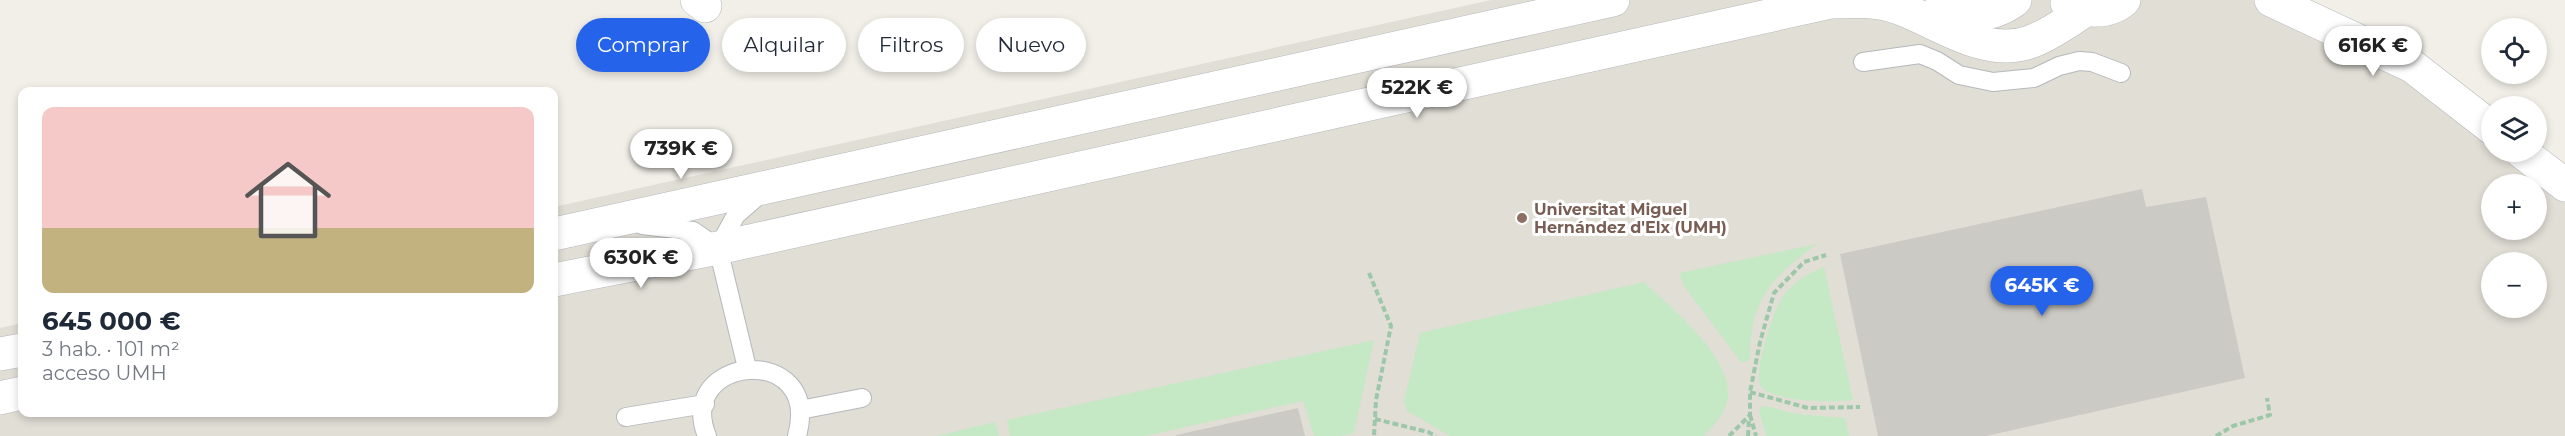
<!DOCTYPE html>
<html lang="es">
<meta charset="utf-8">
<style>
:root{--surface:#fff;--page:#f2f2f3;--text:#1f2937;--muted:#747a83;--line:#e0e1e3;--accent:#2563eb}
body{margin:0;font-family:Montserrat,sans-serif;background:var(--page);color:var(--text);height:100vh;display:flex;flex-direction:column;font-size:22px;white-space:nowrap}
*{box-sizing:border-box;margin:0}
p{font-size:20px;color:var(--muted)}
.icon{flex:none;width:33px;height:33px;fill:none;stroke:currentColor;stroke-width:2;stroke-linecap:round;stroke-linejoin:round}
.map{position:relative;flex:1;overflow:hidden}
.details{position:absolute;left:18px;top:87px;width:540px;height:330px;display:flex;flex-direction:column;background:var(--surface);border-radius:12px;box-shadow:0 3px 9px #0003}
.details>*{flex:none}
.top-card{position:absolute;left:576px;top:18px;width:570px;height:54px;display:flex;gap:12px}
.tools{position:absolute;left:2481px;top:18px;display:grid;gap:12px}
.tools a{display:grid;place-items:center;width:66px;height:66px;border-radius:50%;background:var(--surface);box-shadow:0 3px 9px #0003;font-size:30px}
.price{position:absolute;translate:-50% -51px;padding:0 14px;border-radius:21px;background:#fff;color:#222;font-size:20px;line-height:39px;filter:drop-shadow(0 2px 3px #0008)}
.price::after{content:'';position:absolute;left:50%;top:36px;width:18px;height:14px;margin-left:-9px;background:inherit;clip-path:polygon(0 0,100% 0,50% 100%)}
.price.active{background:var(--accent);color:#fff}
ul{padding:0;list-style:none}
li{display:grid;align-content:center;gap:12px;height:318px;padding:0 24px}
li+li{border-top:2px solid var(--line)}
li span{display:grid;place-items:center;height:186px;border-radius:12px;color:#555}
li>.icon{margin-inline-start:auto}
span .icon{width:108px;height:108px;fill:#fffc;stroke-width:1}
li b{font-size:26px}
.tag{padding:0 21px;border-radius:27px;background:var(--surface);box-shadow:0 3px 9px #0003;font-size:21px;line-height:54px}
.tag.active{background:var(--accent);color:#fff}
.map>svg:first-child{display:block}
</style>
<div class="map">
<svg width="2565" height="436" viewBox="0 0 2565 436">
<rect width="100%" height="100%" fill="#f1efe8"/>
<!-- education -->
<path fill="#e1ded6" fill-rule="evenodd" d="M1491 0H2280L2491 130 2492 152H2519L2565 189V436H0V328L22 323V412H554V207ZM2492 184H2536V230H2492ZM2492 262H2536V308H2492Z"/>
<!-- green -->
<path fill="#c5e8c5" d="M1817 244C1772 277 1750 299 1750 358L1746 362H1741L1684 286 1679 273Z
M1824 267 1853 400C1831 403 1779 402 1762 388 1751 378 1774 308 1783 296 1793 282 1809 273 1824 267Z
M1644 282C1671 308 1741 363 1726 405 1722 417 1712 427 1704 436H1450L1407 411 1404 401 1420 333Z
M1374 340 1354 433 1340 436H1314L1303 401 1145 436H1010L1007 420Z
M1766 406 1796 414 1845 418 1849 436H1766L1759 410 1761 407Z
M995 422 999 436H936Z"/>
<!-- building -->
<path fill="#cccac5" d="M2142 189 2146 207 2206 197 2245 378 1986 436H1878L1840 254Z
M1298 408 1305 436H1176V435Z"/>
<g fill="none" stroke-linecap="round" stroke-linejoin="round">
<defs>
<path id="service" d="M1863 62 1920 54 1937 61 1959 75 1993 82 2034 78 2059 66 2079 61 2092 62 2121 73
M642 225 693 231 718 248
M747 368 718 248 736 215 760 194
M800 410 862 398
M626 417 705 404
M707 436C674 355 823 341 797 436"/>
<path id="minor" d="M697 0 705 6
M1942 0C1970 16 1988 19 2015 0
M2271 0 2412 66 2492 128
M2067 3C2084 12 2108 14 2124 0
M2522 152 2565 185
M554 234 1613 0
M554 280 718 248 1831 2C1855 1 1877 0 1899 8 1940 23 1985 58 2030 42 2050 35 2068 21 2086 10
M0 354 22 350
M0 398 22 393"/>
</defs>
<!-- service casing -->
<use href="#service" stroke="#b5b8bc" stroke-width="20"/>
<!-- minor casing -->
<use href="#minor" stroke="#b5b8bc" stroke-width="34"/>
<!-- path -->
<path stroke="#9cc7a9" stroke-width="4" stroke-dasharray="6 3" stroke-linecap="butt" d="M1369 273 1391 326 1376 400 1374 436
M1750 392 1808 408 1860 407
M1750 415 1756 436
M1375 419 1428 432 1436 436
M1729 436 1750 415V392L1760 342 1774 293 1804 262 1826 255
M1748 436 1749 419
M2216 436 2233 426 2270 415 2267 398"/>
<!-- service -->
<use href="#service" stroke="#fff" stroke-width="18"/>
<!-- minor -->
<use href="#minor" stroke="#fff" stroke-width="33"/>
</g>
<!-- markers -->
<circle fill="#8d6e63" stroke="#fff" stroke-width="2" cx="1522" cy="218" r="6"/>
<g text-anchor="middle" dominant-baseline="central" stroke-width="6" stroke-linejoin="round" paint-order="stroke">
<!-- education labels -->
<g font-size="16" font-weight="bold" fill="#785e54" stroke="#fff" text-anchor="start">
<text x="1534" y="209">Universitat Miguel<tspan x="1534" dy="18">Hernández d'Elx (UMH)</tspan></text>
</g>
</g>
</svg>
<div class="tools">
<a><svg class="icon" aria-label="locate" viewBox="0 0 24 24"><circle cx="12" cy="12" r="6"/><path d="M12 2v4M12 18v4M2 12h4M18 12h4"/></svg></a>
<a><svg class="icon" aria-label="layers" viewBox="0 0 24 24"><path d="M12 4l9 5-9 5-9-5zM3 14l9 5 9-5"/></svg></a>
<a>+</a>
<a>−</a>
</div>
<b class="price" style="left:2373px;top:77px">616K €</b>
<b class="price" style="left:1417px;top:119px">522K €</b>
<b class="price" style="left:681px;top:180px">739K €</b>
<b class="price" style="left:641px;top:289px">630K €</b>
<b class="price active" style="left:2042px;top:317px">645K €</b>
<div class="top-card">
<a class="tag active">Comprar</a>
<a class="tag">Alquilar</a>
<a class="tag">Filtros</a>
<a class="tag">Nuevo</a>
</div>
<section class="details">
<ul>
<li><span style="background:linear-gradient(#f6c9c9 65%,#c2b280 0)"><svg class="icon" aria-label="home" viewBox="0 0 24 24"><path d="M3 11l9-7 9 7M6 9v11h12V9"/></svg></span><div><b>645 000 €</b><p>3 hab. · 101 m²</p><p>acceso UMH</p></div></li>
</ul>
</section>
</div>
